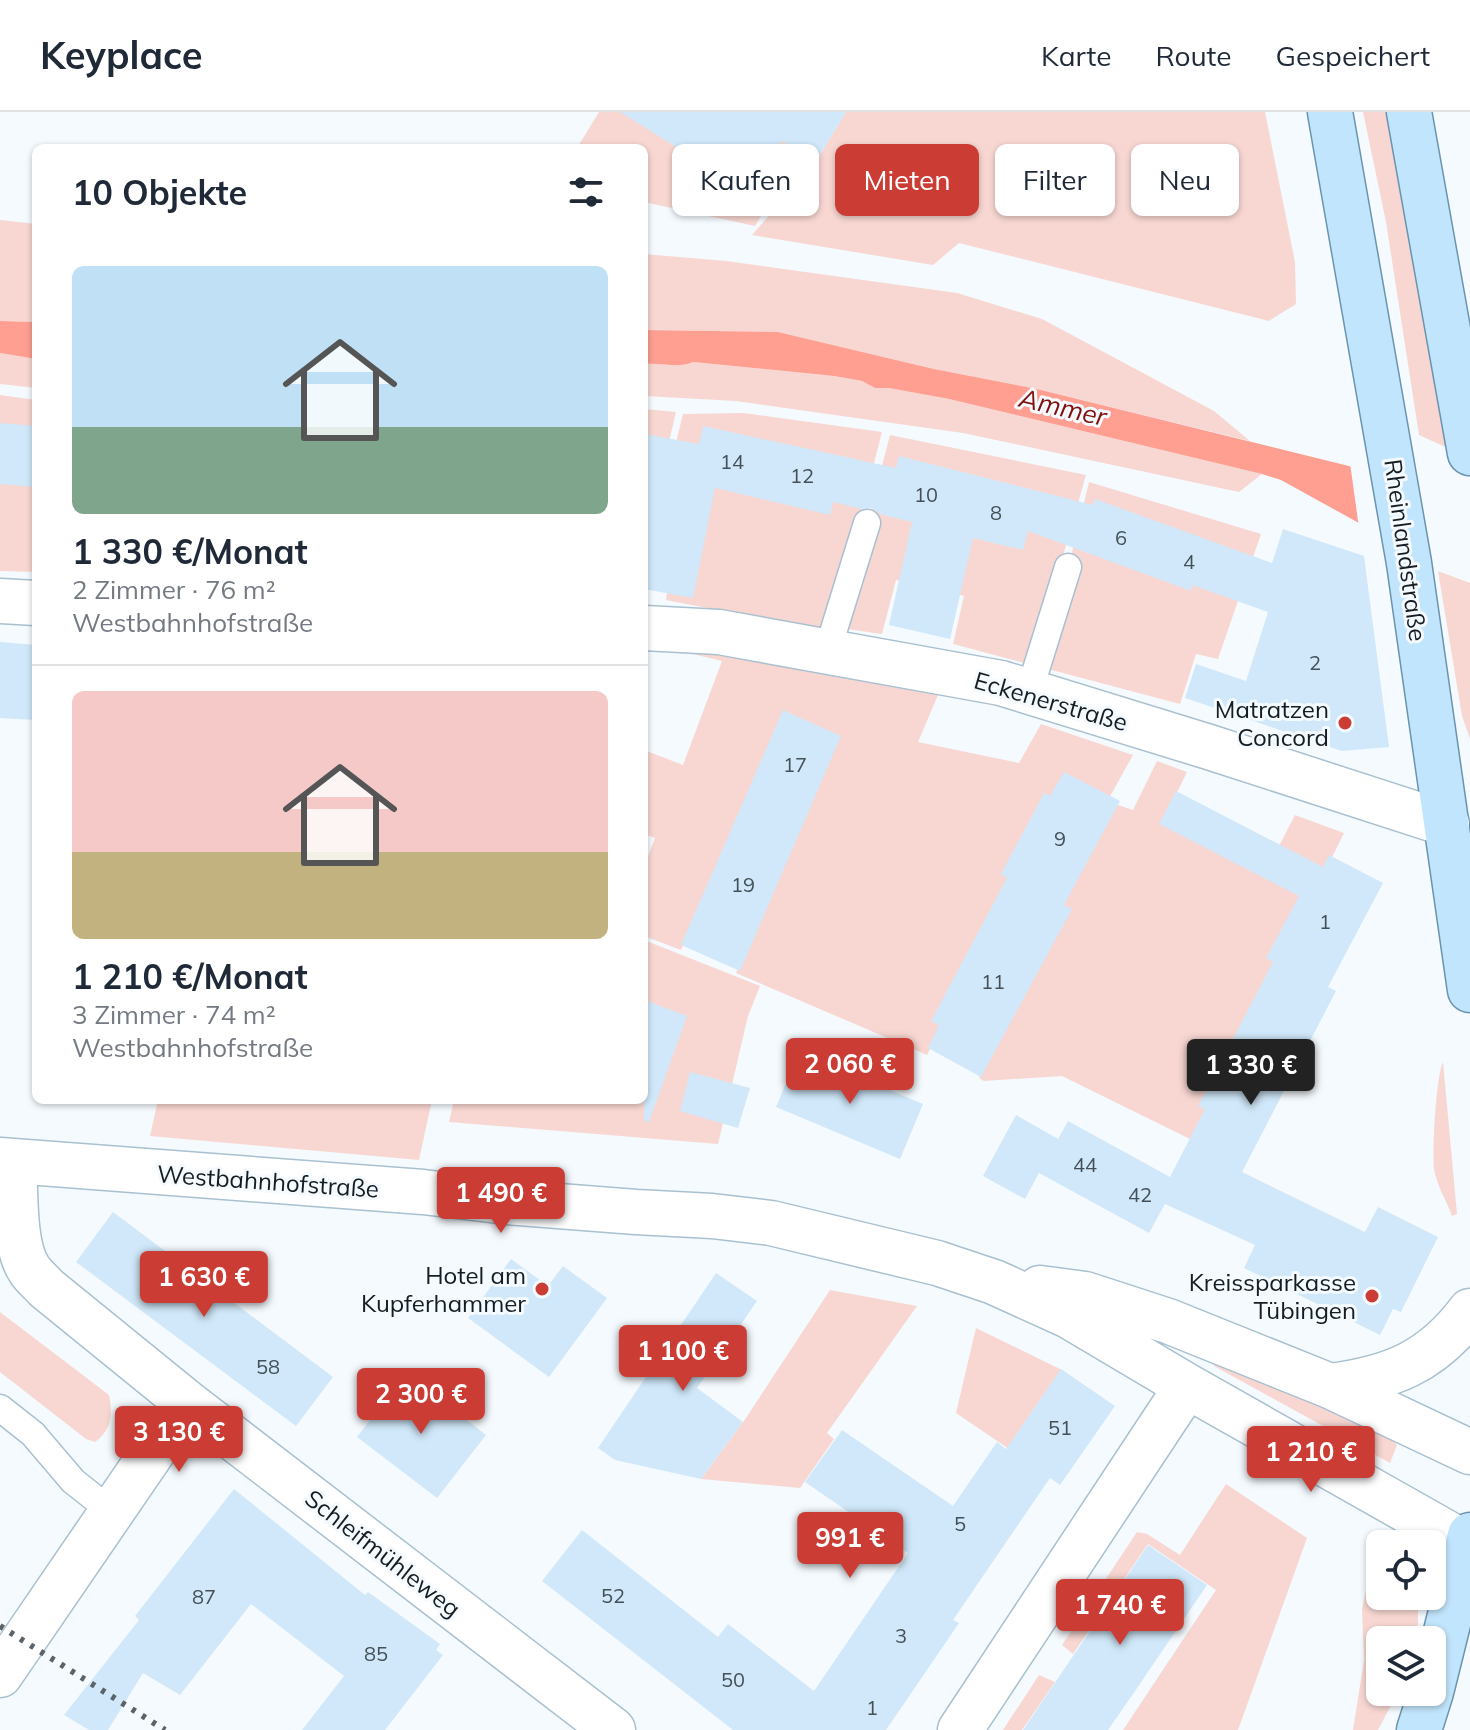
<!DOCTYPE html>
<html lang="de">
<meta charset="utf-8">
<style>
:root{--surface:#fff;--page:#f2f2f3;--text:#1f2937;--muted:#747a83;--line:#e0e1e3;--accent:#cb3d34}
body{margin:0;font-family:Mulish,sans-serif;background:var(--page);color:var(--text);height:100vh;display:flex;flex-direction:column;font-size:30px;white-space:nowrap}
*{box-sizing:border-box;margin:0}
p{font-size:26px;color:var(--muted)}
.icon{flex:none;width:44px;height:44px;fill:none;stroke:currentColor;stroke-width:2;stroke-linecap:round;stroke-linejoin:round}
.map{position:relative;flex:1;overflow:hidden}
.side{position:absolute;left:32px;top:32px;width:616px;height:960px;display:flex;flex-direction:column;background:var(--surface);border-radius:12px;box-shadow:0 2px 6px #0004}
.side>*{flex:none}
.banner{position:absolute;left:672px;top:32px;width:678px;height:72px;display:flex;gap:16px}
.buttons{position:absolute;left:1366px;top:1418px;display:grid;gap:16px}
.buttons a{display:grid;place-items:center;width:80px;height:80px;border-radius:12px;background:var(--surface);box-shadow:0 2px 6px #0004;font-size:40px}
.price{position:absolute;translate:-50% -68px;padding:0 18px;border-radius:8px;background:var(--accent);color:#fff;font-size:26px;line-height:52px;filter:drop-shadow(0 2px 4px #0008)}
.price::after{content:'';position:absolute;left:50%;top:48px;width:24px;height:18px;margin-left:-12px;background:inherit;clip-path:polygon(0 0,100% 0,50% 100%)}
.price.selected{background:#222;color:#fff}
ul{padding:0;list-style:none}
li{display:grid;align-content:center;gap:16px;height:424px;padding:0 40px}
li+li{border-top:2px solid var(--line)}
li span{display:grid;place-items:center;height:248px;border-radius:12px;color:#555}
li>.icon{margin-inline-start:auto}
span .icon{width:144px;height:144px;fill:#fffc;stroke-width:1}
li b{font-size:34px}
h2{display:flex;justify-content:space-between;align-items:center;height:96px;padding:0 40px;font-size:34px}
.tag{padding:0 28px;border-radius:12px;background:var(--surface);box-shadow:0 2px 6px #0004;font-size:28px;line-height:72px}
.tag.selected{background:var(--accent);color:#fff}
header{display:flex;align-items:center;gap:48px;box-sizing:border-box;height:112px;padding:0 40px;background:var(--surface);border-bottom:2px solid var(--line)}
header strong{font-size:38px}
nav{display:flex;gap:44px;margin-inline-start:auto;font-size:28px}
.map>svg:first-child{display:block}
</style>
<header>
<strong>Keyplace</strong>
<nav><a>Karte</a><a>Route</a><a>Gespeichert</a></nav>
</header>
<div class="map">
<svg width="1470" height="1618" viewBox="0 0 1470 1618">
<rect width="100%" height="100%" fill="#f5fafe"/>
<!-- green -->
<path fill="#f8d7d2" d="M599 0H735L800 40 755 114 644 90V36H577Z
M846 0H1265L1295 150 1296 192 1269 209 959 131 933 153 752 123 816 49Z
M1363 0H1387L1450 337 1419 323 1386 110Z
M0 108 36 112V210L0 209Z
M644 142 726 149 957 181 1042 207 1214 299 1250 329 1037 277 934 257 778 220 644 218Z
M0 241 36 247V276L0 272Z
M693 250 834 264 862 269 875 276H889L949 287 1262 362 1239 380 963 321 736 289 644 284V252C661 250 678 257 693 250Z
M0 283 36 288V460L0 459Z
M644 297 676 300 644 436Z
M743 301 882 320 830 520 666 488 673 442 650 437 683 302Z
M890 323 1086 363 1032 553 953 532 964 484 896 468 882 522 840 516Z
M1089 370 1261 422 1218 547 1196 542 1180 592 1044 556Z
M1438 459 1470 471V627L1462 604Z
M693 536 938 583 918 630 1019 651 1041 612 1133 643 1108 688 1020 768 927 943 736 861 838 626 783 603 681 838 644 824V755L655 726 644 722V638L683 653 722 549 693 542Z
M1157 649 1187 660 1162 711 1264 763 1295 703 1344 721 1192 1028 1062 964 984 969 979 966 1069 798 1062 793 1115 692 1133 698Z
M644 828 760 874 748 904 718 1032 449 1010 454 988H644Z
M1443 950 1457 1102 1452 1104C1447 1089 1437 1075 1434 1057 1432 1039 1436 964 1443 950Z
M158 988H432L419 1048 150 1024Z
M830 1178 917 1194 827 1321 834 1327 800 1376 701 1367 746 1306Z
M0 1200 109 1283C113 1301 112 1318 95 1330L86 1327 0 1260Z
M976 1216 1062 1258 1009 1337 956 1301Z
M1214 1247 1376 1313 1397 1333 1390 1351 1214 1254Z
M1226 1372 1307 1426 1238 1618H1123L1216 1478 1148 1432 1073 1542 1062 1533 1137 1420 1147 1422 1180 1443Z
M1380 1441V1484H1418V1512L1414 1528H1380V1580H1398L1378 1618H1353L1364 1548 1362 1497 1369 1463Z
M1039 1563 1055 1570 1022 1618H1003Z"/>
<!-- water -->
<path fill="#fe9f92" d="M0 209 36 210V247L0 241Z
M644 218 778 220 934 257 1037 277 1361 357 1433 452 1281 368 1262 362 949 287 889 276H875L862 269 834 264 693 250C678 257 661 250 644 252Z"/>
<!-- pier -->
<path fill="#f5fafe" d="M1350 351 1470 393V469L1431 456 1359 416Z"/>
<!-- building -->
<path fill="#d0e8f9" d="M620 0H846L816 49 782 29 750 81Z
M0 311 36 314V375L0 372Z
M703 314 896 356 899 344 1093 393 1095 387 1272 451 1283 417 1364 444 1389 635 1342 639 1185 586 1196 552 1246 569 1268 500 1192 473 1191 479 1028 419 1023 438 973 426 950 527 889 513 912 410 880 402 871 396 861 397 833 390 830 403 715 376 693 486 644 477V322L699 332Z
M0 530 36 533V608L0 606Z
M783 598 841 624 740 859 681 833Z
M1064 660 1120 689 1064 793 1072 797 981 965 928 936 939 913 931 909 1007 766 1001 762 1044 681 1050 684Z
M1176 679 1323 755 1329 743 1383 771 1328 875 1336 879 1242 1060 1365 1120 1378 1095 1438 1125 1401 1200 1393 1197 1380 1223 1244 1156 1255 1133 1165 1092 1149 1121 1039 1061 1025 1087 983 1064 1016 1003 1058 1027 1068 1009 1170 1065 1205 997 1198 994 1273 850 1266 846 1299 784 1159 712Z
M644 888 687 904 649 1010 644 1009Z
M799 940 923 992 900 1047 776 995Z
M690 960 750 976 738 1016 680 999Z
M113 1100 333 1265 296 1314 76 1150Z
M511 1147 548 1174 563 1154 607 1186 549 1265 468 1206Z
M716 1161 757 1189 697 1276 743 1310 701 1367 615 1348 598 1336Z
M1061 1257 1115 1294 1060 1373 1050 1366 953 1508 959 1511 886 1618H733L542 1469 582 1418 718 1525 728 1512 814 1579 908 1441 805 1370 842 1318 953 1394 997 1330 1006 1337Z
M406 1261 486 1323 437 1386 357 1325Z
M234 1377 365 1483 368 1480 440 1532 436 1538 443 1543 385 1618H302L344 1564 251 1492 180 1583 143 1561 108 1618H89L64 1603 139 1508 135 1504Z
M1148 1433 1207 1473 1133 1582 1108 1618H1023Z"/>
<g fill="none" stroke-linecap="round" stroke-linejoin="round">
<defs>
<path id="service" d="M827 540 867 411
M1029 580 1068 455
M0 1296 33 1322 73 1369 97 1388 118 1393"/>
<path id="minor" d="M0 489 36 491
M644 516 719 520 1001 571 1209 635 1447 712
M0 1048 423 1080 507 1090 636 1100 712 1104 771 1111 937 1151 994 1170 1069 1204 1187 1274 1468 1433
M14 1050C16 1079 13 1133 29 1157 33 1164 41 1170 46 1176L190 1293 613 1618
M1040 1176 1085 1182 1168 1209 1330 1274 1470 1340
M1330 1274C1391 1266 1432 1250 1470 1199
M0 1563 167 1319 190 1293
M960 1618 1187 1274"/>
<path id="primary" d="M1330 0 1409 451 1470 878
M1409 0 1470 341
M1432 1576 1470 1423
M1419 1618 1431 1580"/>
</defs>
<!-- service casing -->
<use href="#service" stroke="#a8c0d0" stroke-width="29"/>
<!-- minor casing -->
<use href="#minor" stroke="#a8c0d0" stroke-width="47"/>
<!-- primary casing -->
<use href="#primary" stroke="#6a94af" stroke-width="47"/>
<!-- service -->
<use href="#service" stroke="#fff" stroke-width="26"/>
<!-- minor -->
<use href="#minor" stroke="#fff" stroke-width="44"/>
<!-- primary -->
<use href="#primary" stroke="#c1e5fc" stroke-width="44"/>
<!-- rail -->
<path stroke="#5b6368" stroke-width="6" stroke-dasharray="4 8" stroke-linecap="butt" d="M0 1514 165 1618"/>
</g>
<!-- markers -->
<g fill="#cb3d34" stroke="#f5fafe" stroke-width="3">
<circle cx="1345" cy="611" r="8"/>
<circle cx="542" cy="1177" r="8"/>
<circle cx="1372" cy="1184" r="8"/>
</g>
<g text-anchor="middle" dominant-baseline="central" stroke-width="6" stroke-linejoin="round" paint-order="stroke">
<!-- number labels -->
<g font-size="20" fill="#435058">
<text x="732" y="349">14</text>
<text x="802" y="363">12</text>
<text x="926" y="382">10</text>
<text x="996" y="400">8</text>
<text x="1121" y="425">6</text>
<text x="1189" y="449">4</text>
<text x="1315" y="550">2</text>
<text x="795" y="652">17</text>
<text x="1060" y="726">9</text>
<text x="743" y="772">19</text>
<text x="1325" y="809">1</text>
<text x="993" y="869">11</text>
<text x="1085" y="1052">44</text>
<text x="1140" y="1082">42</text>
<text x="268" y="1254">58</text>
<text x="1060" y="1315">51</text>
<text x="960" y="1411">5</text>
<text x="613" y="1483">52</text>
<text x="204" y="1484">87</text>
<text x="901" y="1523">3</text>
<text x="376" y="1541">85</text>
<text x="733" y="1567">50</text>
<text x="872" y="1595">1</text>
</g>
<!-- street labels -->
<g font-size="24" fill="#141d23" stroke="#f5fafe">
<text transform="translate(1406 438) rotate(82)">Rheinlandstraße</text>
<text transform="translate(1051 589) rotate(16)">Eckenerstraße</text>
<text transform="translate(268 1069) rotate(4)">Westbahnhofstraße</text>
<text transform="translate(383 1441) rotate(38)">Schleifmühleweg</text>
</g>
<!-- poi labels -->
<g font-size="24" fill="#141d23" stroke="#f5fafe" text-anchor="end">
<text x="1329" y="597">Matratzen<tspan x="1329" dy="28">Concord</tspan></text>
<text x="526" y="1163">Hotel am<tspan x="526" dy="28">Kupferhammer</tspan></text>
<text x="1356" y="1170">Kreissparkasse<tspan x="1356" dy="28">Tübingen</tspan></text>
</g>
<!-- water labels -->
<g font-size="26" font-style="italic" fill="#800f0d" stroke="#f5fafe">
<text transform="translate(1063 295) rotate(13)">Ammer</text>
</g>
</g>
</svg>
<div class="buttons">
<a><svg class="icon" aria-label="locate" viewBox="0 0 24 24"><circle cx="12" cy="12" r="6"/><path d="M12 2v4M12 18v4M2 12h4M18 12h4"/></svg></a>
<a><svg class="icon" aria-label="layers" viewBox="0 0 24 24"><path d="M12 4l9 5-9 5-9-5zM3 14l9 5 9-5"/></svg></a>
</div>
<b class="price" style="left:850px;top:994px">2 060 €</b>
<b class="price selected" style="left:1251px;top:995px">1 330 €</b>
<b class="price" style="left:501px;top:1123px">1 490 €</b>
<b class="price" style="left:204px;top:1207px">1 630 €</b>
<b class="price" style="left:683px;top:1281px">1 100 €</b>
<b class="price" style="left:421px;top:1324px">2 300 €</b>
<b class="price" style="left:179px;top:1362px">3 130 €</b>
<b class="price" style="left:1311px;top:1382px">1 210 €</b>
<b class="price" style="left:850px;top:1468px">991 €</b>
<b class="price" style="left:1120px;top:1535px">1 740 €</b>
<div class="banner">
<a class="tag">Kaufen</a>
<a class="tag selected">Mieten</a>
<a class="tag">Filter</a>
<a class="tag">Neu</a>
</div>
<section class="side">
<h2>10 Objekte<svg class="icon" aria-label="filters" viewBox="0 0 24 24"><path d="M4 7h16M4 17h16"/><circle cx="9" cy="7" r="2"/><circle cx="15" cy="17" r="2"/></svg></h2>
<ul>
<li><span style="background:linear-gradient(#bfe0f5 65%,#7fa58c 0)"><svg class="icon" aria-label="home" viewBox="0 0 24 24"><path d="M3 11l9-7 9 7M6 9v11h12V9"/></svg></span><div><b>1 330 €/Monat</b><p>2 Zimmer · 76 m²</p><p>Westbahnhofstraße</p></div></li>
<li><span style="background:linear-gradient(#f6c9c9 65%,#c2b280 0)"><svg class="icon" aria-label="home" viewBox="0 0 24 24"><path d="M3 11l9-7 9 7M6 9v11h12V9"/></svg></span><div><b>1 210 €/Monat</b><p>3 Zimmer · 74 m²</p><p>Westbahnhofstraße</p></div></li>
</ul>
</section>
</div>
